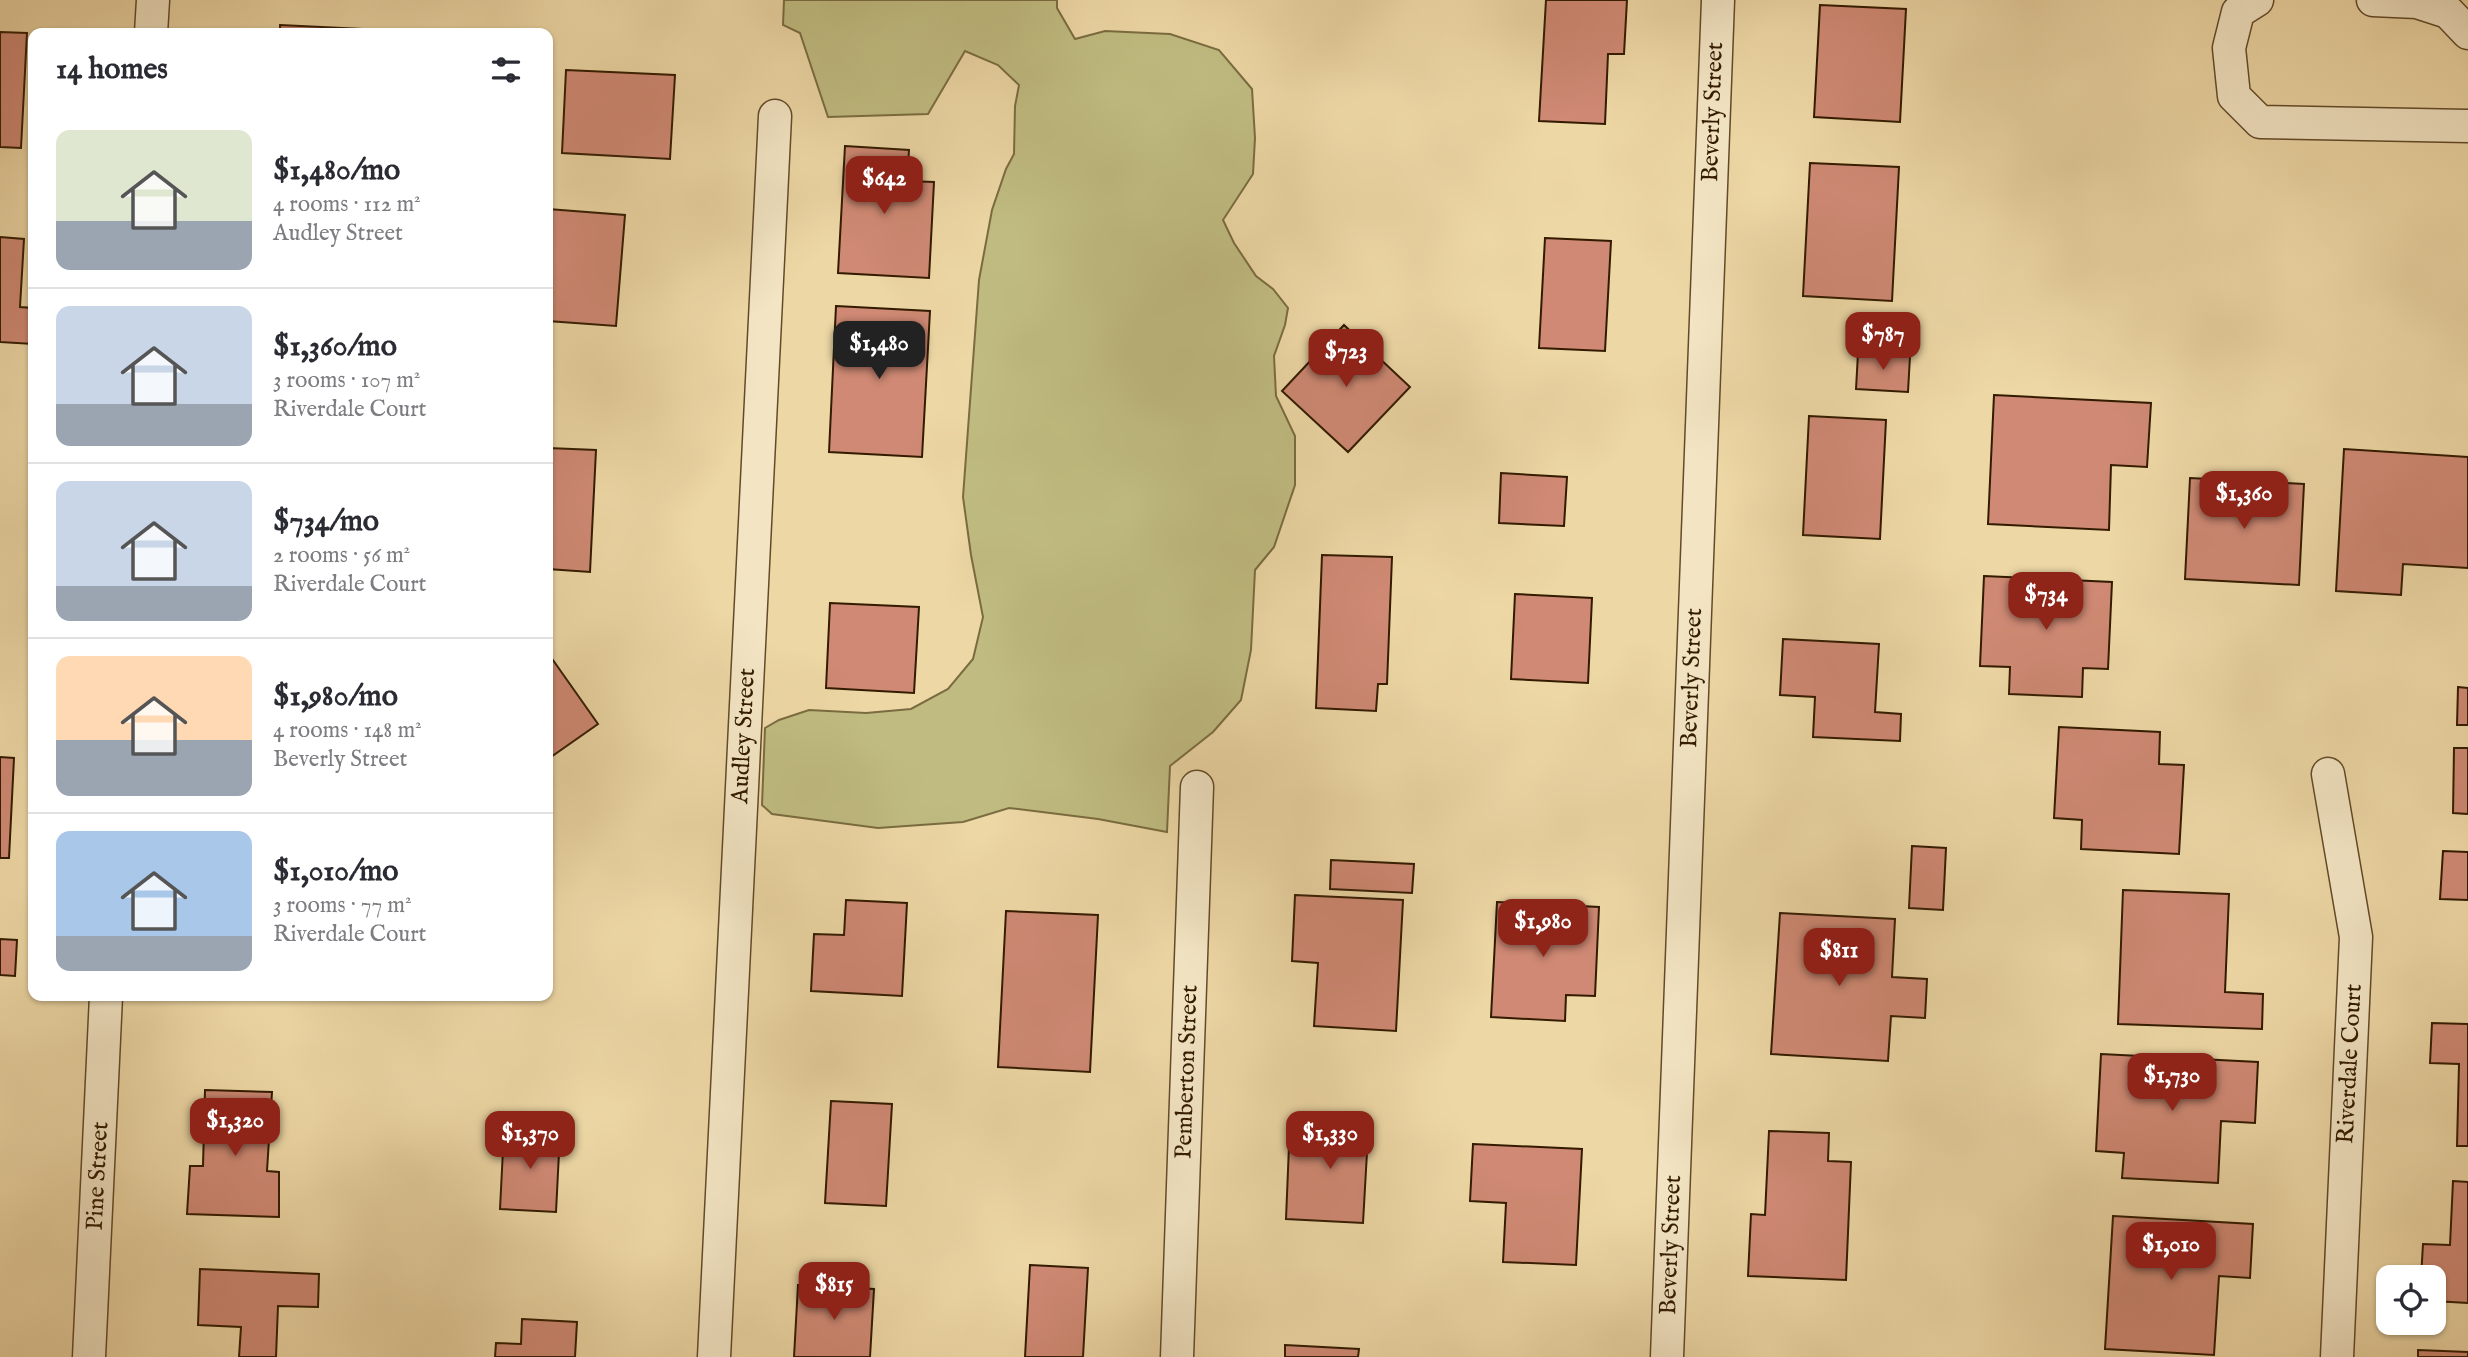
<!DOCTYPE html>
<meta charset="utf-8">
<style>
:root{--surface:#fff;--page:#f7f7f7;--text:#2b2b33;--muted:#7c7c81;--line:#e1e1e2;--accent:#8f2418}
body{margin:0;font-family:"IM FELL English",serif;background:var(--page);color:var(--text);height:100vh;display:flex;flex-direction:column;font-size:26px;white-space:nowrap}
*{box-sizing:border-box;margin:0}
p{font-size:23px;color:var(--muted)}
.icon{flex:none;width:38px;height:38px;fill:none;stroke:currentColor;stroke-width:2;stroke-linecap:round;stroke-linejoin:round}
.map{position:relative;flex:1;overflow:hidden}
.details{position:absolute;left:28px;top:28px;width:525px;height:973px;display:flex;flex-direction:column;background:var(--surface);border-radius:14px;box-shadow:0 2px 5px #0004}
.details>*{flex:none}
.tools{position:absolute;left:2376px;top:1265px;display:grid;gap:14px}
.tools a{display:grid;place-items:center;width:70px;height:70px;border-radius:14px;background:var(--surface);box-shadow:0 2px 5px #0004;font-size:35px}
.price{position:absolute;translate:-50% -60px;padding:0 16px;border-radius:14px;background:var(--accent);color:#fff;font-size:23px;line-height:46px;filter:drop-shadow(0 2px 4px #0008)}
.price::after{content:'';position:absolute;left:50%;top:42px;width:21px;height:16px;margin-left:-10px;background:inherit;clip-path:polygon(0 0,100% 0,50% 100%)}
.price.active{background:#222;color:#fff}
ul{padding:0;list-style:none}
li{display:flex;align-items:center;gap:21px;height:175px;padding:0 28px}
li+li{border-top:2px solid var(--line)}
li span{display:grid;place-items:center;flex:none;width:196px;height:140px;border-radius:14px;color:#555}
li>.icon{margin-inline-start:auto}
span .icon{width:84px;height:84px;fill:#fffc;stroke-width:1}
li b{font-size:30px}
h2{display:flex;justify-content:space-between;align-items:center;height:84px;padding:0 28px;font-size:30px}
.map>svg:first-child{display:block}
</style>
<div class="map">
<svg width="2468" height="1357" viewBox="0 0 2468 1357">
<rect width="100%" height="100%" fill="#edd7a5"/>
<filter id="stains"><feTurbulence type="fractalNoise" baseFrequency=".00286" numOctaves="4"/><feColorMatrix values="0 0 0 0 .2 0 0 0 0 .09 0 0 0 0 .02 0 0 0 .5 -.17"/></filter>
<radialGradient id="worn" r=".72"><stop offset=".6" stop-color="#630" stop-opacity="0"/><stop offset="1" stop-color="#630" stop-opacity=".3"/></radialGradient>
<!-- green -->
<path fill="#c0bc81" stroke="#7a6c40" stroke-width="2" d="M784 0H1057V8L1075 39 1105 31 1170 34 1219 50 1252 89 1255 138 1253 174 1223 220 1234 243 1256 276 1273 289 1288 308 1285 325 1274 356 1276 396 1295 436V485L1274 547 1255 570 1251 650 1241 700 1213 732 1170 766 1167 832 1098 819 1009 808 963 822 878 828 772 814 762 805 765 728 779 720 809 710 866 713 911 709 948 689 973 659 983 617 971 555 963 497 979 280 992 210 1006 169 1014 154 1015 106 1019 85 998 65 965 51 928 114 828 117 800 33 783 25Z"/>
<!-- building -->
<path fill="#cf8974" stroke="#331b00" stroke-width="2" d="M1546 0H1627L1624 54H1608L1605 124 1539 121Z
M1820 5 1906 9 1900 122 1814 117Z
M280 25 362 29V33H280Z
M0 32 27 33 21 148 0 147Z
M566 70 675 75 670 159 562 153Z
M845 146 909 150 907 181 934 182 929 278 838 273Z
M1810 163 1899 167 1892 301 1803 296Z
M548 209 625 215 616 326 548 321Z
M0 237 24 239 20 307 33 308V344L0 342Z
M1545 238 1611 241 1605 351 1539 348Z
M836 306 930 311 922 457 829 452Z
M1344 325 1410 387 1348 452 1282 391Z
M1858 353 1910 356 1908 392 1856 389Z
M1994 395 2151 403 2147 467 2111 465 2109 530 1988 524Z
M1809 416 1886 420 1880 539 1803 535Z
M548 448 596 450 590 572 548 569Z
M2344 449 2468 457V568L2403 564 2401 595 2336 591Z
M1501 473 1567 477 1564 526 1499 523Z
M2190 478 2304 484 2299 585 2185 579Z
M1322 555 1392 557 1387 684H1378L1376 711 1316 708Z
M1984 576 2112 582 2108 669 2083 668 2082 697 2009 694 2010 667 1980 666Z
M1515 594 1592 598 1588 683 1511 679Z
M830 603 919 607 914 693 826 688Z
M1783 639 1879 644 1875 712 1901 714 1900 741 1813 737 1815 697 1780 695Z
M548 653 598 724 548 759Z
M2458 687 2468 688V725H2457Z
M2059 727 2160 732 2159 764 2184 765 2179 854 2081 849 2082 820 2054 818Z
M2454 748H2468V814L2453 813Z
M0 757 14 758 9 858H0Z
M1912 846 1946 848 1943 910 1909 908Z
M2443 851 2468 852V900L2440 899Z
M1331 860 1414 864 1412 893 1330 889Z
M2123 890 2229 894 2225 992 2263 994 2262 1029 2118 1024Z
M1295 895 1403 900 1396 1031 1314 1026 1318 963 1292 961Z
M846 900 907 903 902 996 811 991 814 934 844 935Z
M1497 902 1599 907 1595 996 1566 995 1565 1021 1491 1017Z
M1006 911 1098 915 1090 1072 998 1067Z
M1780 913 1895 919 1892 977 1927 979 1925 1018 1891 1016 1888 1061 1771 1054Z
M0 939 17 940 15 976 0 975Z
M224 996H287V999Z
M2432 1023 2468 1024V1146H2457L2459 1064 2430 1063Z
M2101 1054 2258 1062 2255 1123 2221 1121 2218 1183 2122 1178 2124 1153 2096 1151Z
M205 1090 272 1092 267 1171 279 1172V1217L187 1214 190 1166H203Z
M831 1101 892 1104 886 1206 825 1203Z
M1313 1114 1369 1117 1363 1223 1286 1219 1289 1146 1311 1147Z
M504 1130 560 1133 556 1212 500 1209Z
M1769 1131 1829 1133 1828 1161 1851 1162 1846 1280 1748 1276 1751 1214 1765 1215Z
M1473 1144 1582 1149 1576 1265 1503 1262 1506 1203 1470 1201Z
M2453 1181 2468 1182V1303L2434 1301V1278H2421L2423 1244 2450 1245Z
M2113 1216 2253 1224 2250 1278 2219 1276 2214 1355 2105 1349Z
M1030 1265 1088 1268 1083 1357H1025Z
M200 1269 319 1274 318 1307 278 1306 276 1357H239L241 1327 198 1325Z
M798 1285 874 1289 870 1357H794Z
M522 1319 577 1322 575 1357H495L496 1343 521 1344Z
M1285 1345 1359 1349 1358 1357H1285Z
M2418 1350 2468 1352V1357H2418Z"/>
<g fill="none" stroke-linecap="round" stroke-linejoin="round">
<defs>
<path id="minor" d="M2257 0 2238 12 2229 48 2234 96 2260 122 2468 126
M2373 0 2417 2 2448 12 2468 33
M151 33 153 0
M2328 774 2356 937 2337 1357
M89 1357 106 996
M714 1357 775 116
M1177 1357 1197 787
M1667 1357 1718 0"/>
</defs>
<!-- minor casing -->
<use href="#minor" stroke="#624a29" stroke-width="35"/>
<!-- minor -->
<use href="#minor" stroke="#f3e5c4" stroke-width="32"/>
</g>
<g text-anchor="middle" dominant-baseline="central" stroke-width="5" stroke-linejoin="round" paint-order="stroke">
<!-- street labels -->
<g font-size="24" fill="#331b00" stroke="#f3e5c4">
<text transform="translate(1713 112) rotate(-88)">Beverly Street</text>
<text transform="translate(1692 678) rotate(-88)">Beverly Street</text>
<text transform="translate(744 736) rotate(-87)">Audley Street</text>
<text transform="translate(2350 1064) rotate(-87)">Riverdale Court</text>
<text transform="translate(1187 1072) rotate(-88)">Pemberton Street</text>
<text transform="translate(98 1176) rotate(-87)">Pine Street</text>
<text transform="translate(1671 1245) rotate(-88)">Beverly Street</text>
</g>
</g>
<rect width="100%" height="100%" filter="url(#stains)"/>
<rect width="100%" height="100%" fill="url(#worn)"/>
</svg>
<div class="tools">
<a><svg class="icon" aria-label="locate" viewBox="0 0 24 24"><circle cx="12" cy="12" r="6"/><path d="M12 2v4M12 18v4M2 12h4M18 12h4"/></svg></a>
</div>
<b class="price" style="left:884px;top:216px">$642</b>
<b class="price" style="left:1883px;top:372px">$787</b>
<b class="price active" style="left:879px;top:381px">$1,480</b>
<b class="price" style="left:1346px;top:389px">$723</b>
<b class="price" style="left:2244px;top:531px">$1,360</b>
<b class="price" style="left:2046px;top:632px">$734</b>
<b class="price" style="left:1543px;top:959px">$1,980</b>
<b class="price" style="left:1839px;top:988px">$811</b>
<b class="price" style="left:2172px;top:1113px">$1,730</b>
<b class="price" style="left:235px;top:1158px">$1,320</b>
<b class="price" style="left:530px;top:1171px">$1,370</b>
<b class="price" style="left:1330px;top:1171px">$1,330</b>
<b class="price" style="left:2171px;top:1282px">$1,010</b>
<b class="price" style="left:834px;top:1322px">$815</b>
<section class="details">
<h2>14 homes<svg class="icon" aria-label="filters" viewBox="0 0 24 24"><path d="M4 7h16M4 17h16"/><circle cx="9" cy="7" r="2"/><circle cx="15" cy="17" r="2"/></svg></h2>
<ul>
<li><span style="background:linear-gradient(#dfe7d0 65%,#9aa5b1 0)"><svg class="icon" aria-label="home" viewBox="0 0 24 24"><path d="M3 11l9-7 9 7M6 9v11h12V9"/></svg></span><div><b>$1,480/mo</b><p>4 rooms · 112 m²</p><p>Audley Street</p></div></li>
<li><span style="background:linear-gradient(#c9d6e8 70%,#9aa5b1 0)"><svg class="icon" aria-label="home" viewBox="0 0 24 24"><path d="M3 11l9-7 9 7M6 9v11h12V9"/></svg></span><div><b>$1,360/mo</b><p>3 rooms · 107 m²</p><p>Riverdale Court</p></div></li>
<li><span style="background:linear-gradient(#c9d6e8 75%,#9aa5b1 0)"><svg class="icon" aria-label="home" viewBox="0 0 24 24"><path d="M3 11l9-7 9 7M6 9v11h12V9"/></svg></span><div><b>$734/mo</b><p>2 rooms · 56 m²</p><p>Riverdale Court</p></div></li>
<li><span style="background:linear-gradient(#ffd9b3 60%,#9aa5b1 0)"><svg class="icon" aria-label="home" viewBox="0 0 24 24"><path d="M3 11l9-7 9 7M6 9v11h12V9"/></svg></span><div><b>$1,980/mo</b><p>4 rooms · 148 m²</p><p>Beverly Street</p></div></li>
<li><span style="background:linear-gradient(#a9c7e8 75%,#9aa5b1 0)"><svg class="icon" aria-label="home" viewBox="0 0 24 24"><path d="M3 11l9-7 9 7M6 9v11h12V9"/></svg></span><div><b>$1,010/mo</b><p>3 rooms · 77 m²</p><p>Riverdale Court</p></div></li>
</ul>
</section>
</div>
